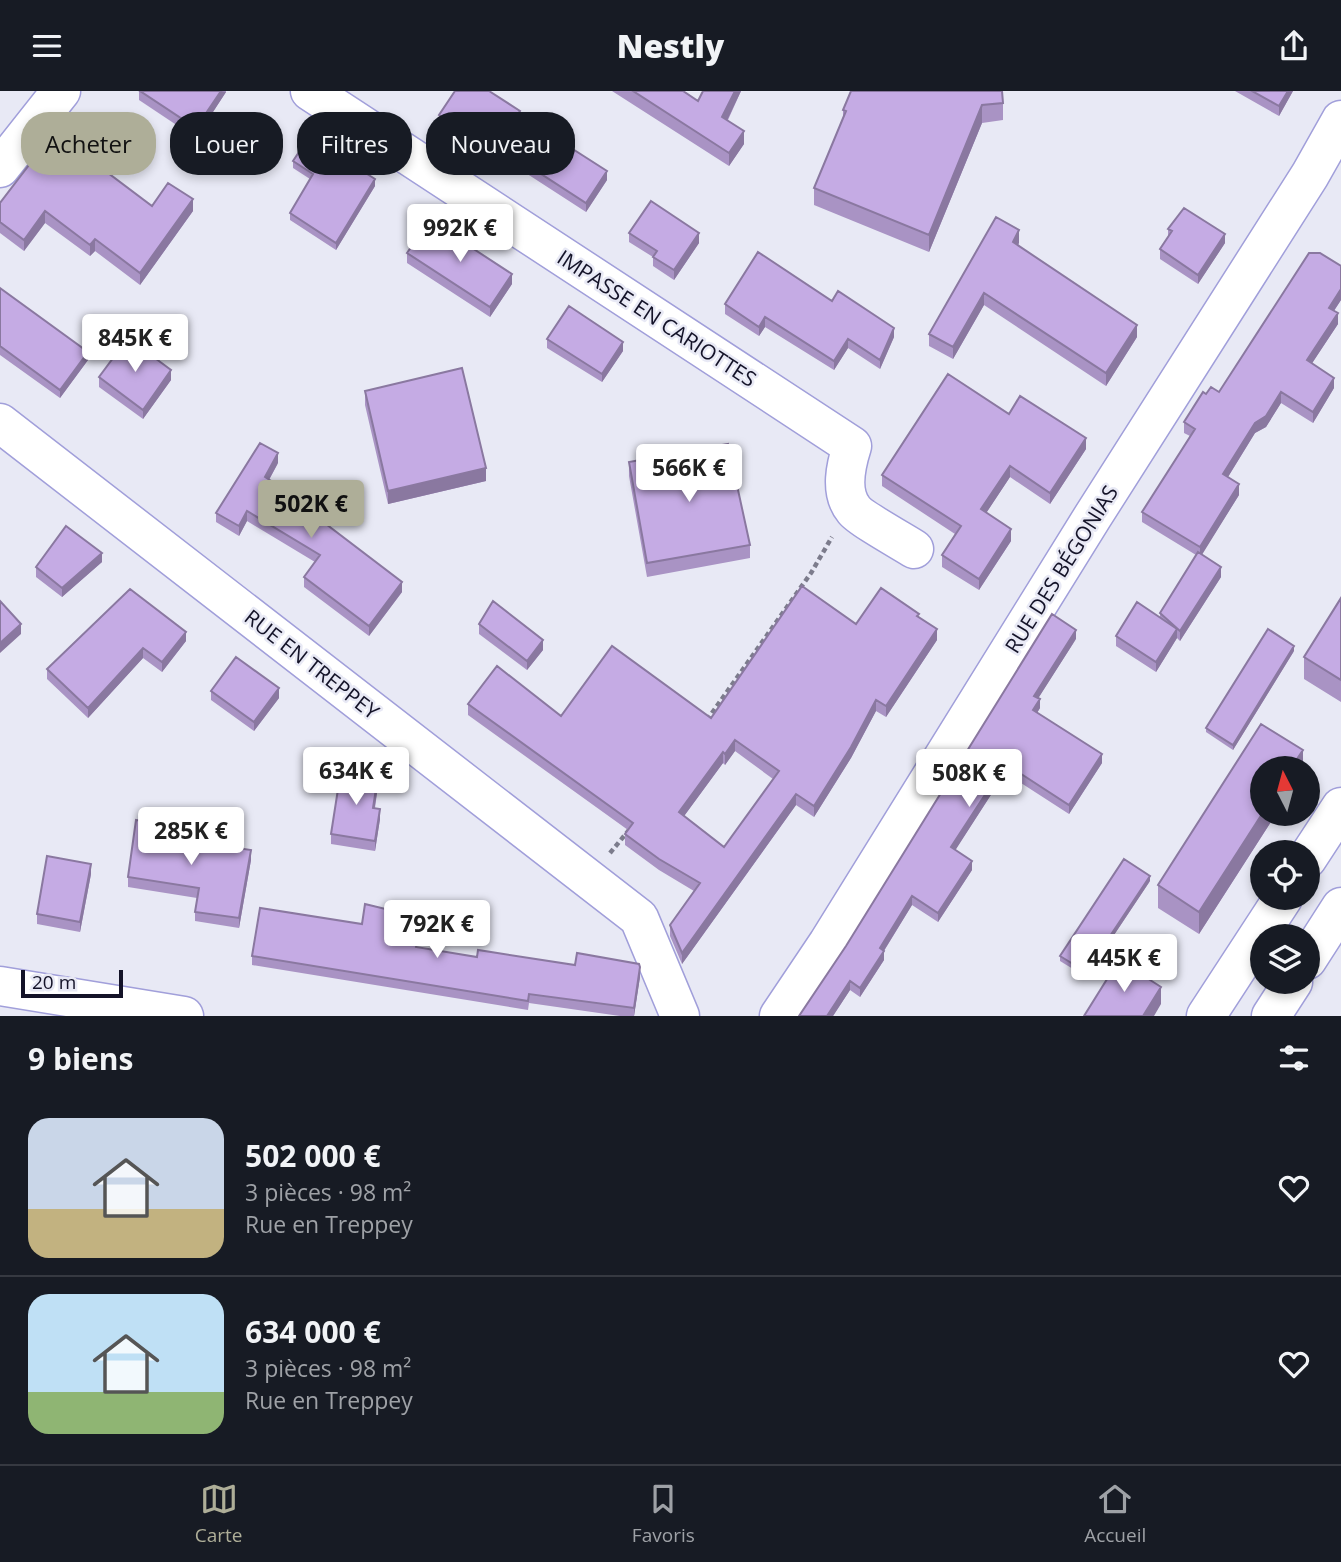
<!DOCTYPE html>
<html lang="fr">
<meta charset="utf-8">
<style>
:root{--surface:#171b24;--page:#242831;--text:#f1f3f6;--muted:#9ea1a6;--line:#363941;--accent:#aeae98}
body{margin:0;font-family:"Open Sans",sans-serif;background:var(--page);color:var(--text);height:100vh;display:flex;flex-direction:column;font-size:26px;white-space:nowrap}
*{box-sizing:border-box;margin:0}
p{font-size:23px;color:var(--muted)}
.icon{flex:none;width:38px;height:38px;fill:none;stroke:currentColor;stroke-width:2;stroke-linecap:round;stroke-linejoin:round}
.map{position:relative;height:925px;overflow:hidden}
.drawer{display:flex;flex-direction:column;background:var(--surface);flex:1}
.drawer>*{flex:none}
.top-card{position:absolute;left:21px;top:21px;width:700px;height:63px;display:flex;gap:14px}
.needle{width:46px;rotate:354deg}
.controls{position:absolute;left:1250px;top:665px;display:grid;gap:14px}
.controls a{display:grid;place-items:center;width:70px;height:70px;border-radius:50%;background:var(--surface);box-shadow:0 4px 10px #0003;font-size:35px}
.scale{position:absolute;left:21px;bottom:18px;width:102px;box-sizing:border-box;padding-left:7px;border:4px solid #141328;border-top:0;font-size:19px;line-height:24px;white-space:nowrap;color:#141328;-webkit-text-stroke:5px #e8e9f5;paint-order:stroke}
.price{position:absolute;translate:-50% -60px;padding:0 16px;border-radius:7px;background:#fff;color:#222;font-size:23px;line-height:46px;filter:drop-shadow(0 2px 4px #0008)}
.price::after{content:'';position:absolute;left:50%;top:42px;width:21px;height:16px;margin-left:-10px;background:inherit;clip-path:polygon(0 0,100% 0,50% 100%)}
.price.current{background:var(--accent);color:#111}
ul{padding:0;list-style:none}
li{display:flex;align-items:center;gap:21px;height:175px;padding:0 28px}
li+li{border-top:2px solid var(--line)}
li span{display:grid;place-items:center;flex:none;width:196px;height:140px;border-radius:21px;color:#555}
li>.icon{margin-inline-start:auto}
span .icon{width:84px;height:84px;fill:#fffc;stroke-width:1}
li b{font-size:30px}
h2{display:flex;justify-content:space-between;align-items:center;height:84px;padding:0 28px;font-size:30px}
.tag{padding:0 24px;border-radius:28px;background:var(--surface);box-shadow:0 4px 10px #0003;font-size:24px;line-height:63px}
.tag.current{background:var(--accent);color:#111}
header{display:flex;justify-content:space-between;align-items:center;height:91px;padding:0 28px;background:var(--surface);font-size:32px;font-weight:800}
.tabs{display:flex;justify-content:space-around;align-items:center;height:98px;border-top:2px solid var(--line);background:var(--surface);font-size:19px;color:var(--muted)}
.tabs a{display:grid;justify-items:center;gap:4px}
.tabs .current{color:var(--accent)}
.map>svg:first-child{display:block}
</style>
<header><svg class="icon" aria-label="menu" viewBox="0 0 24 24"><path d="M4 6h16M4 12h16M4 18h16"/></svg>Nestly<svg class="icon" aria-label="share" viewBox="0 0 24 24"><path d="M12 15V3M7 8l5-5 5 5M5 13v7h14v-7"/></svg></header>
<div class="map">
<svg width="1341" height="925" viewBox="0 0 1341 925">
<rect width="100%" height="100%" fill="#e8e9f5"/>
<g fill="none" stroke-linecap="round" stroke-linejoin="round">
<defs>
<path id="minor" d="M310 0 852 355C846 374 839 401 854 419 860 427 903 451 914 458
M0 77 61 0
M0 332 639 827 680 925
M0 895 184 925
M779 925 828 852 1093 425 1310 84 1341 29"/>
<path id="secondary" d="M1307 768 1341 716
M1307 869 1341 816
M1206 925 1283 807
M1271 925 1293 891"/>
</defs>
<!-- minor casing -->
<use href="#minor" stroke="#a19fda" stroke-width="41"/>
<!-- secondary casing -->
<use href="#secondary" stroke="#a19fda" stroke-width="41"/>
<!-- path -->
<path stroke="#7c7c8c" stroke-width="4.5" stroke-dasharray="5 3.5" stroke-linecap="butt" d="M707 629 811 482 832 446
M610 762 629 739"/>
<!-- minor -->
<use href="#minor" stroke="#fff" stroke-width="38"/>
<!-- secondary -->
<use href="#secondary" stroke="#fff" stroke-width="38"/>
</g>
<!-- wall -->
<path fill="#a993c4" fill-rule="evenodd" d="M139 0H226V1L196 47 139 9Z
M612 0H683L698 10 703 0H741L728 29 744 53 729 75Z
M1235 0H1293L1279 25Z
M1003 12V29L982 32 929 161 814 114V97L843 26V19Z
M439 24H520L607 89 586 121 498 64 495 69 439 34Z
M293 70 375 95 336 159 290 129V122L310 88 293 77Z
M88 75 152 115 193 120 140 194 95 160 90 165 45 132 24 160 0 142V112L57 82Z
M1168 138 1225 152 1198 193 1160 168V158L1168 146Z
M629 142 699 152 674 189 653 175V166L629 151Z
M1019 152 1018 155 1137 246 1106 295 984 214 953 268 929 255V243Z
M407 162 512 193 490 226 407 172Z
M1341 175V209L1334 220 1338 233 1312 272 1334 297 1313 332 1281 312 1266 336 1255 342 1228 386 1239 404 1201 464 1221 486 1180 550 1177 547 1156 581 1116 555V545L1160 526V522L1196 464 1142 431V421L1190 345 1184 342V331L1206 303 1219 301Z
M0 197 88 269 60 307 0 264Z
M832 210 894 246 880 278 848 257 834 279 765 236 759 245 725 223V213Z
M547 248 623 260 602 291 547 257Z
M99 286 171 289 143 328 99 296Z
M365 300 486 390 388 413 365 314Z
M1009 323 1086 358 1050 413 1010 386 986 422 1011 450 979 499 942 476V464L955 443 882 395V384Z
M629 371 750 454V467L647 486 629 385Z
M278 372 269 389 303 416 402 501 369 545 304 496V486L315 471 247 430 239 445 216 431V422Z
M102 471 62 506 36 486V476Z
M130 498 186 550 162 581 143 567 88 627 47 588V578Z
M1341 507V611L1304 588V566Z
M919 526 937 549 886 626 876 620 851 667 814 726 796 714 682 873 670 845V834L694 800 659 779 625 754V743L628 739 468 624V613L561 625 711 627 856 533ZM735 660 773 688 724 756 684 725 723 672 725 674Z
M479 533 543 559 527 579 479 543Z
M1076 548 1038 607 1040 617 1037 622 1102 672 1069 723 1015 688 1006 703 996 696 955 759 972 779 938 831 912 814 884 860V869L860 906 850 899 833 925H799Z
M1294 560 1233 659 1206 641V637Z
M211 600 279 607 254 640 211 609Z
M1303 677 1262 723H1276L1199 843 1158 817V794Z
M378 695 375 717 380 728 375 760 331 753V743Z
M173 747 251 769 239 837 195 830V821L197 807 128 796V786Z
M91 783 80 841 37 833V823Z
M1150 790 1086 886 1060 870V865Z
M402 832 401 840 418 852 417 856 477 866 640 886 634 925H620L529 912 528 919 252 874V865L362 833Z"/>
<!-- shaded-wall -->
<path fill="#8a78a0" d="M221 0 226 1 196 47V37Z
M735 0H741L722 40V26Z
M1288 0H1293L1279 25V15Z
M982 14V32L929 161V144Z
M744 40V53L729 75V62Z
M498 55V64L495 69V60Z
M607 80V89L586 121V112Z
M375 88V95L336 159V152Z
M193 108V120L140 194V182Z
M45 120V132L24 160V149Z
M1019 139V152L1013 163V151Z
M699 142V152L674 189V179Z
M1225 143V152L1198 193V184Z
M95 148V160L90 165V154Z
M512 183V193L490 226V216Z
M1341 198V209L1329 227V217Z
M984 202V214L953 268V256Z
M1338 222V233L1307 280V269Z
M765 226V236L759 245V236Z
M1137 234V246L1106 295V282Z
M894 237V246L880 278V269Z
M848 248V257L834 279V270Z
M623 251V260L602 291V283Z
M88 261V269L60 307V299Z
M171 279V289L143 328V319Z
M1334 287V297L1313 332V321Z
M1281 301V312L1266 336 1255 342 1223 394V383L1255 332Z
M1086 347V358L1050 413V402Z
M278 362V372L265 396V386Z
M1010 375V386L981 430V418Z
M486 377V390L388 413V400Z
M1239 393V404L1200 467V456Z
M247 420V430L239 445V435Z
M1011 438V450L979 499V488Z
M102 462V471L62 506V497Z
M1221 476V486L1180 550V540Z
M402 491V501L369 545V535Z
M21 533V543L0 562V552Z
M937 538V549L886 626V615Z
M1177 538V547L1156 581V571Z
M1076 539V548L1034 614V605Z
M186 541V550L162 581V571Z
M543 549V559L527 579V570Z
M1294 555V560L1233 659V654Z
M143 557V567L88 627V617Z
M279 597V607L254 640V631Z
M1040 608V617L1033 628V619Z
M876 609V620L851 667 814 726V715Z
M735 649V660L725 674V663Z
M1303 659V677H1291Z
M723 661V672L679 732V721Z
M1102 663V672L1069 723V714Z
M1015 679V688L1006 703V694Z
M378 685V695L373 727V717Z
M996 687V696L951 766V756Z
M796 703V714L682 873V862Z
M380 718V728L375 760V750Z
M1262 723H1276L1199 843V821Z
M251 759V769L239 837V827Z
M972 770V779L938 831V822Z
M91 773V783L80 841V831Z
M1150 785V790L1086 886V881Z
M912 805V814L880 866V857Z
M884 860V869L860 906V897Z
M640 876V886L634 925V917Z
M850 890V899L833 925H827Z
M1161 896V913L1154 925H1143Z"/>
<!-- building -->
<path fill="#c5abe4" stroke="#8a78a0" stroke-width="2" fill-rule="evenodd" d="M140 0H221L196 37Z
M455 0H489L520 20 518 23 607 80 586 112 498 55 495 60 439 24Z
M633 0H683L698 10 703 0H735L722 26 744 40 729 62Z
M851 0H1002L1003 12 982 14 929 144 814 97 846 20 843 19Z
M1252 0H1288L1279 15Z
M309 46 375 88 336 152 290 122 313 83 293 70Z
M71 63 88 75 92 70 152 115 168 92 193 108 140 182 95 148 90 154 45 120 24 149 0 131V112L36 65 57 82Z
M651 110 699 142 674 179 653 166 657 160 629 142Z
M1184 117 1225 143 1198 184 1160 158 1172 140 1168 138Z
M996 126 1019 139 1013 151 1137 234 1106 282 984 202 953 256 929 243Z
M429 130 464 155 466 153 512 183 490 216 407 162Z
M758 161 832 210 838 200 894 237 880 269 848 248 834 270 765 226 759 236 725 213Z
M1309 162H1320L1341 175V198L1329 217 1338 222 1307 269 1334 287 1313 321 1281 301 1266 325 1255 332 1223 383 1239 393 1200 456 1142 421 1195 338 1184 331 1203 301 1206 303 1211 296 1219 301Z
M0 197 88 261 60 299 0 255Z
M569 215 623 251 602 283 547 248Z
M128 247 171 279 143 319 99 286Z
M462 277 486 377 388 400 365 300Z
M948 283 1009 323 1020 305 1086 347 1050 402 1010 375 981 418 1011 438 979 488 942 464 961 435 882 384Z
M260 352 278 362 265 386 303 410 301 414 402 491 369 535 304 486 320 464 247 420 239 435 216 422Z
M728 353 750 454 647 472 629 371Z
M66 435 102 462 62 497 36 476Z
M1198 461 1221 476 1180 540 1160 522Z
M802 495 856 533 881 497 919 523 917 525 937 538 886 615 876 609 851 656 814 715 796 703 682 862 670 834 700 792 659 768 625 743 633 732 468 613 497 575 561 625 612 555 711 627ZM735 649 779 680 724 756 679 721 723 661 725 663Z
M130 498 186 541 162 571 143 557 88 617 47 578Z
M1341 507V589L1304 566Z
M0 510 21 533 0 552Z
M493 510 543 549 527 570 479 533Z
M1137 511 1177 538 1156 571 1116 545Z
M1052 523 1076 539 1034 605 1040 608 1033 619 1102 663 1069 714 1015 679 1006 694 996 687 951 756 972 770 938 822 912 805 880 857 884 860 860 897 850 890 827 925H799L846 855Z
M1268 538 1294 555 1233 654 1206 637Z
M236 566 279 597 254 631 211 600Z
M1261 633 1303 659 1291 677H1262V723L1199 821 1158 794Z
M341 679 378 685 373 717 380 718 375 750 331 743Z
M136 729 173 735 172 747 251 759 239 827 195 821 199 797 128 786Z
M47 765 91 773 80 831 37 823Z
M1124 768 1150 785 1086 881 1060 865Z
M365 813 402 822 400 840 418 843 416 856 477 866 478 859 575 874 577 862 639 873 640 876 634 917 529 903 528 910 252 865 260 817 362 833Z
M1119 869 1161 896 1143 925H1084Z"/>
<g text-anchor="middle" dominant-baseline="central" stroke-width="5" stroke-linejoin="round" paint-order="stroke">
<!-- street labels -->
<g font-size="21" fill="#141328" stroke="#e8e9f5">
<text transform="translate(657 227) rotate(33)">IMPASSE EN CARIOTTES</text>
<text transform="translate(1061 478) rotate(-58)">RUE DES BÉGONIAS</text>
<text transform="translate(312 573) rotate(38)">RUE EN TREPPEY</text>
</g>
</g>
</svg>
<div class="controls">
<a><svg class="needle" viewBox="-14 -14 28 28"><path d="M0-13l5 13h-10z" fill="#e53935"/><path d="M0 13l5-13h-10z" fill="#9ea1a6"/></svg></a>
<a><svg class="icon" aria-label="locate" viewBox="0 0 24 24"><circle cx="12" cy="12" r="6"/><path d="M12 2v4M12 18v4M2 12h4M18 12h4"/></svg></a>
<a><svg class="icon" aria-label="layers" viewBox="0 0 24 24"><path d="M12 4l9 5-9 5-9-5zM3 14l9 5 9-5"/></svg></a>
</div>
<div class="scale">20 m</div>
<b class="price" style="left:460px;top:173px">992K €</b>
<b class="price" style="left:135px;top:283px">845K €</b>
<b class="price" style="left:689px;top:413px">566K €</b>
<b class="price current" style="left:311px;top:449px">502K €</b>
<b class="price" style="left:356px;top:716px">634K €</b>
<b class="price" style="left:969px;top:718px">508K €</b>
<b class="price" style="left:191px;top:776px">285K €</b>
<b class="price" style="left:437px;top:869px">792K €</b>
<b class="price" style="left:1124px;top:903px">445K €</b>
<div class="top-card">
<a class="tag current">Acheter</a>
<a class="tag">Louer</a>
<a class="tag">Filtres</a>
<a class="tag">Nouveau</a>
</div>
</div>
<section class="drawer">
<h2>9 biens<svg class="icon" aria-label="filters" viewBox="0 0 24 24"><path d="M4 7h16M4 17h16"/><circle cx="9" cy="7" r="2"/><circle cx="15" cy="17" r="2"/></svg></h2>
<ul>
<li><span style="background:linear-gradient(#c9d6e8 65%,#c2b280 0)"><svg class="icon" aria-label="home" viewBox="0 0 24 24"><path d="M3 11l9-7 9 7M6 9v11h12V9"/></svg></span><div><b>502 000 €</b><p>3 pièces · 98 m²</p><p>Rue en Treppey</p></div><svg class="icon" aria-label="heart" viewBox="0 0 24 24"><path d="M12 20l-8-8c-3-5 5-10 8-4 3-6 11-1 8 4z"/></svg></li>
<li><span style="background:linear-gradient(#bfe0f5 70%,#8fb573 0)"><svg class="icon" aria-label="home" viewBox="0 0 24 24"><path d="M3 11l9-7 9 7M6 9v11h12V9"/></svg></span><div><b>634 000 €</b><p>3 pièces · 98 m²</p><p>Rue en Treppey</p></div><svg class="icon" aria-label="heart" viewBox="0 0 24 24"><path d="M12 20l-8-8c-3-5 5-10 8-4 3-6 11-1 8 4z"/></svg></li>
</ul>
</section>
<nav class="tabs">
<a class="current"><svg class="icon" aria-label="map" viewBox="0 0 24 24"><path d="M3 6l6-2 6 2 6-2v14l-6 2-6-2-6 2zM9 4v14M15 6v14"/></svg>Carte</a>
<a><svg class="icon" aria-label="saved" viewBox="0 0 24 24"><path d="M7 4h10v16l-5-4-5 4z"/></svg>Favoris</a>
<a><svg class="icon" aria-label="home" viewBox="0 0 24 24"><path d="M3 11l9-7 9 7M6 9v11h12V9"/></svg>Accueil</a>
</nav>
